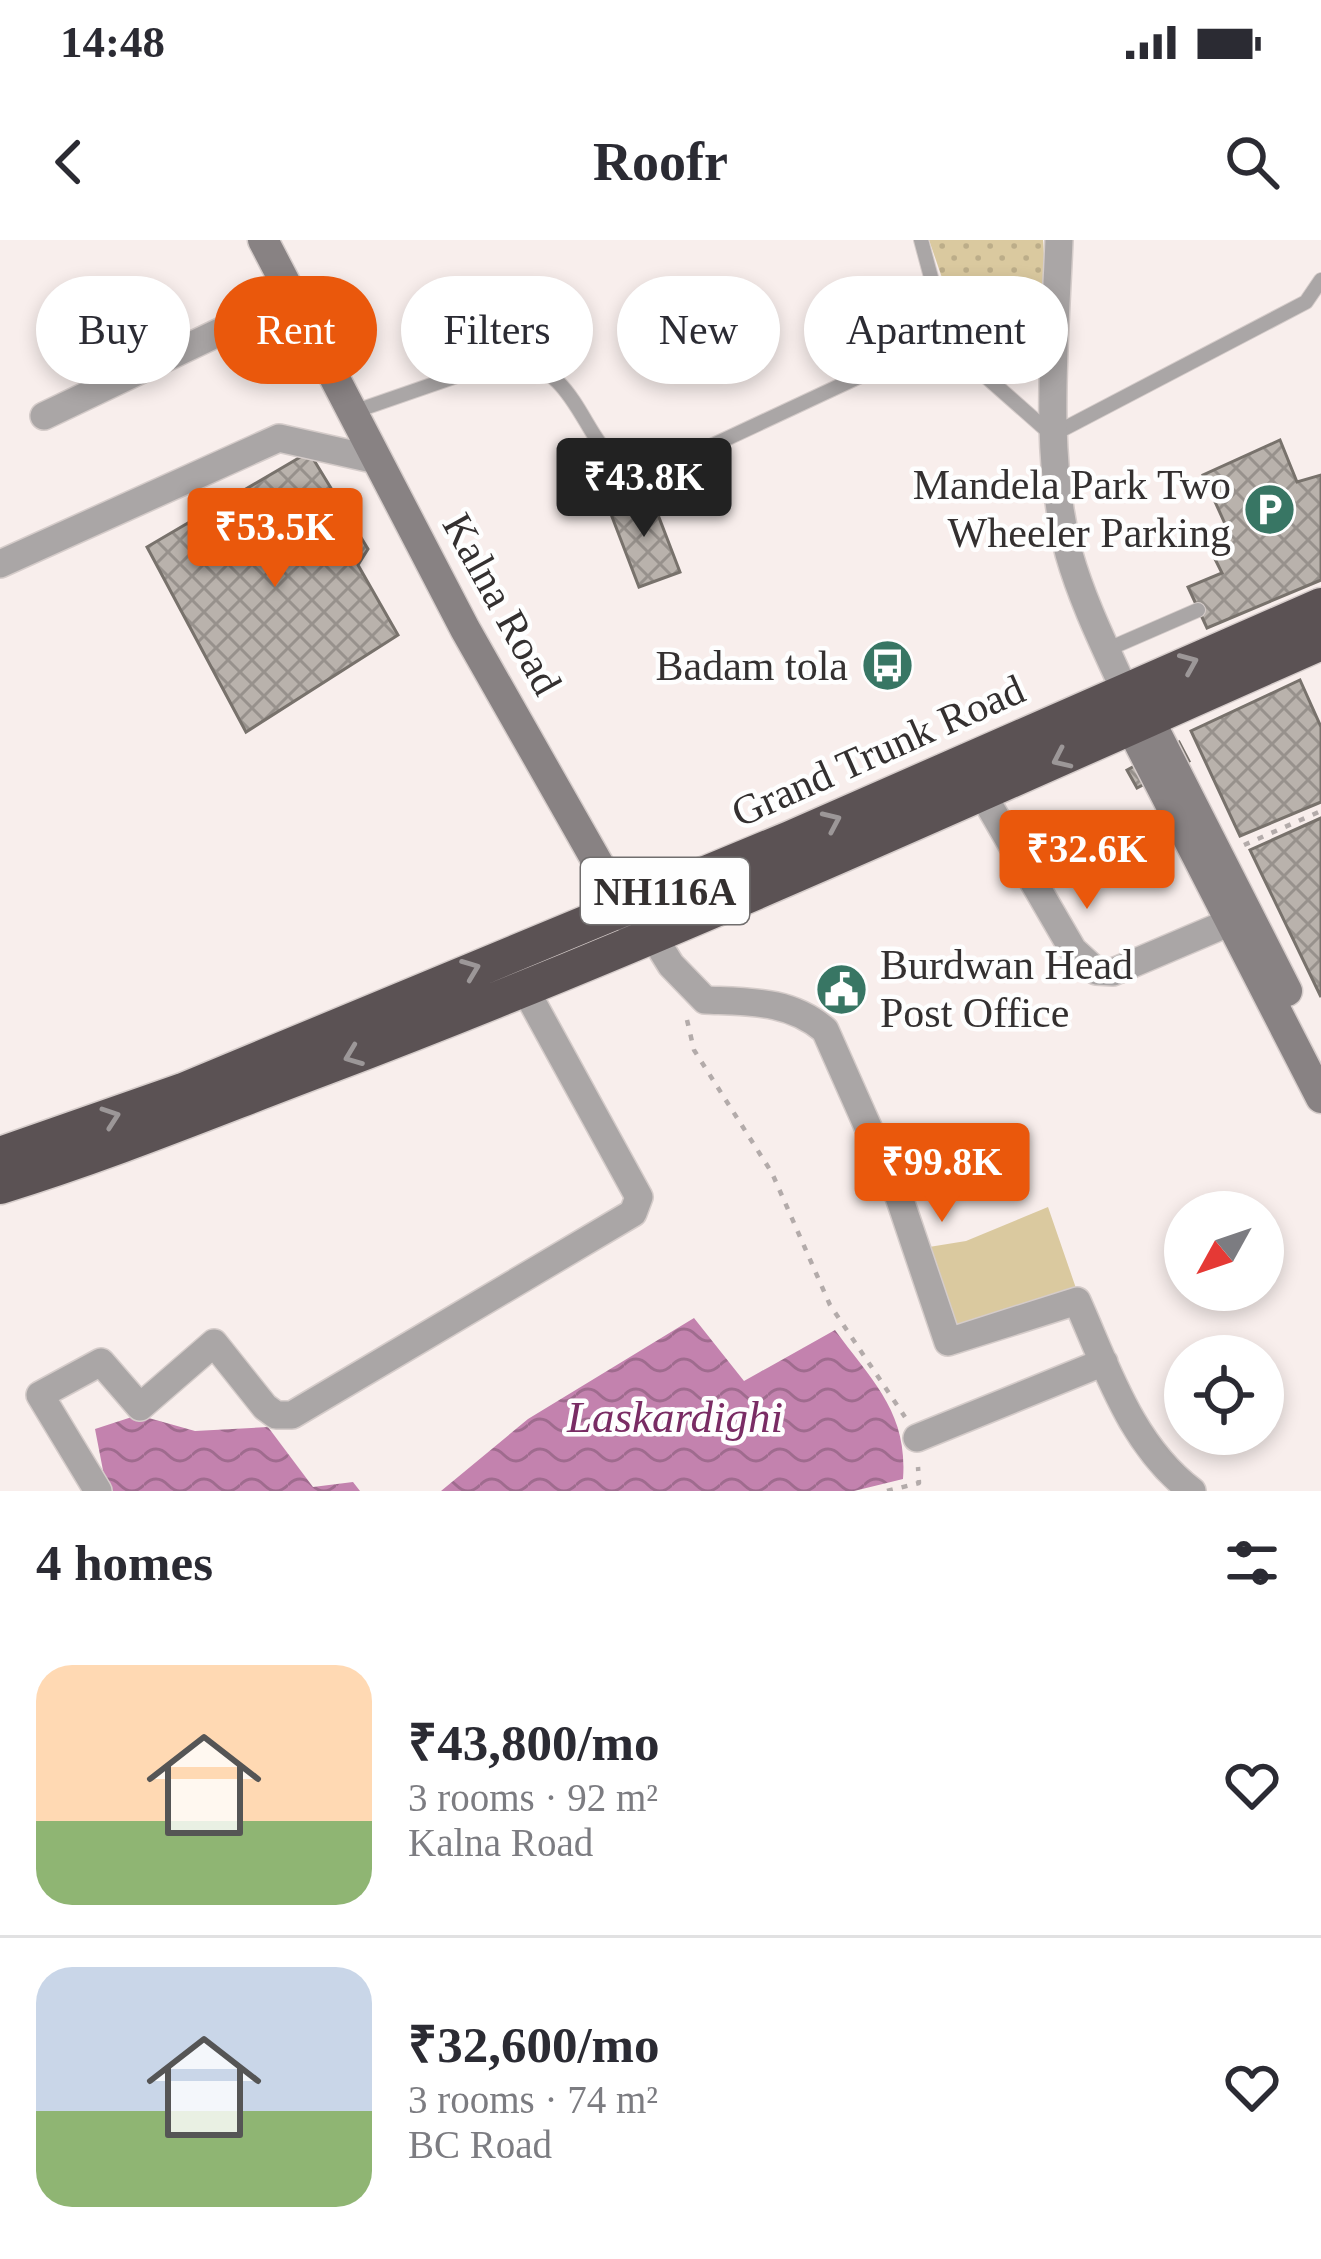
<!DOCTYPE html>
<meta charset="utf-8">
<style>
:root{--surface:#fff;--page:#f2f2f3;--text:#2b2b33;--muted:#7c7c81;--line:#e1e1e2;--accent:#ea580c}
body{margin:0;font-family:"Times New Roman",serif;background:var(--page);color:var(--text);height:100vh;display:flex;flex-direction:column;font-size:45px;white-space:nowrap}
*{box-sizing:border-box;margin:0}
p{font-size:39px;color:var(--muted)}
.icon{flex:none;width:66px;height:66px;fill:none;stroke:currentColor;stroke-width:2;stroke-linecap:round;stroke-linejoin:round}
.map{position:relative;height:1251px;overflow:hidden}
.side{display:flex;flex-direction:column;background:var(--surface);flex:1}
.side>*{flex:none}
.guide{position:absolute;left:36px;top:36px;width:1251px;height:108px;display:flex;gap:24px}
.needle{width:78px;rotate:230deg}
.buttons{position:absolute;left:1164px;top:951px;display:grid;gap:24px}
.buttons a{display:grid;place-items:center;width:120px;height:120px;border-radius:50%;background:var(--surface);box-shadow:0 6px 18px #0003;font-size:60px}
.price{position:absolute;translate:-50% -102px;padding:0 27px;border-radius:12px;background:var(--accent);color:#fff;font-size:39px;line-height:78px;filter:drop-shadow(0 3px 6px #0008)}
.price::after{content:'';position:absolute;left:50%;top:72px;width:36px;height:27px;margin-left:-18px;background:inherit;clip-path:polygon(0 0,100% 0,50% 100%)}
.price.current{background:#222;color:#fff}
ul{padding:0;list-style:none}
li{display:flex;align-items:center;gap:36px;height:300px;padding:0 36px}
li+li{border-top:3px solid var(--line)}
li span{display:grid;place-items:center;flex:none;width:336px;height:240px;border-radius:36px;color:#555}
li>.icon{margin-inline-start:auto}
span .icon{width:144px;height:144px;fill:#fffc;stroke-width:1}
li b{font-size:51px}
h2{display:flex;justify-content:space-between;align-items:center;height:144px;padding:0 36px;font-size:51px}
.chip{padding:0 42px;border-radius:54px;background:var(--surface);box-shadow:0 6px 18px #0003;font-size:42px;line-height:108px}
.chip.current{background:var(--accent);color:#fff}
.status{display:flex;justify-content:space-between;align-items:center;height:84px;padding:0 60px;background:var(--surface);direction:ltr}
.status svg{height:33px;fill:currentColor}
header{display:flex;justify-content:space-between;align-items:center;height:156px;padding:0 36px;background:var(--surface);font-size:54px;font-weight:600}
.map>svg:first-child{display:block}
</style>
<div class="status"><b>14:48</b><svg viewBox="0 0 49 12"><path d="M0 12V9h3v3zM5 12V6h3v6zM10 12V3h3v9zM15 12V0h3v12zM26 1h20v11H26zM47 4h2v5h-2z"/></svg></div>
<header><svg class="icon" aria-label="back" viewBox="0 0 24 24"><path d="M15 5l-7 7 7 7"/></svg>Roofr<svg class="icon" aria-label="search" viewBox="0 0 24 24"><circle cx="10" cy="10" r="6"/><path d="M15 15l6 6"/></svg></header>
<div class="map">
<svg width="1321" height="1251" viewBox="0 0 1321 1251">
<defs>
<pattern id="garden-dots" width="8" height="8" patternUnits="userSpaceOnUse" patternTransform="scale(3)"><rect width="8" height="8" fill="#dac99f"/><path d="M2 2h.1M6 6h.1" fill="none" stroke="#bcad89" stroke-width="1.8" stroke-linecap="round"/></pattern>
<pattern id="water-waves" width="16" height="10" patternUnits="userSpaceOnUse" patternTransform="scale(3)"><rect width="16" height="10" fill="#c382ae"/><path d="M0 5q4-4 8 0t8 0" fill="none" stroke="#9f6b8e"/></pattern>
<pattern id="building-cross-hatch" width="8" height="8" patternUnits="userSpaceOnUse" patternTransform="scale(3)"><rect width="8" height="8" fill="#b9b2ac"/><path d="M0 0l8 8M0 8l8-8" fill="none" stroke="#97918c"/></pattern>
</defs>
<rect width="100%" height="100%" fill="#f8eeec"/>
<!-- green -->
<path fill="#dac99f" d="M1048 967 1078 1054 956 1092 929 1007 966 1001Z"/>
<!-- garden -->
<path fill="url(#garden-dots)" d="M929 0H1043L1053 142 961 93Z"/>
<!-- water -->
<path fill="url(#water-waves)" d="M694 1078 744 1141 835 1090C872 1141 908 1172 903 1239L854 1251H441L528 1179Z
M138 1175 195 1191 268 1187 313 1247 353 1242 360 1251H107L95 1189Z"/>
<!-- building -->
<path fill="url(#building-cross-hatch)" stroke="#78726c" stroke-width="3" d="M1280 200 1297 242 1321 235V340L1207 388 1188 347 1222 333 1208 305 1230 295 1203 235Z
M309 212 368 309 358 325 398 395 246 492 147 307Z
M650 254 680 332 639 347 609 269Z
M1300 440 1321 487V562L1240 596 1191 491Z
M1179 502 1189 521 1137 548 1127 530Z
M1321 578V757L1250 610Z"/>
<g fill="none" stroke-linecap="round" stroke-linejoin="round">
<defs>
<path id="lane" d="M921 0 949 104 1052 195 1306 62 1321 40
M353 172 509 118C593 129 580 233 651 234L882 126 949 104
M1106 410 1198 370"/>
<path id="street" d="M1059 0C1055 104 1043 212 1069 314 1082 360 1105 407 1125 451
M44 176 293 57
M0 324 279 198 377 220
M983 555 1073 710 1096 731 1113 732 1228 683
M653 696 671 725 705 760C750 762 790 760 825 790L899 957 948 1102 1077 1061C1107 1128 1131 1205 1192 1251
M917 1198 1104 1122
M98 1251 40 1155 101 1122 140 1167 214 1103 265 1167 276 1175H292L633 973 639 957 525 749"/>
<path id="secondary" d="M263 0 465 389 633 685
M1121 468 1321 858
M1154 489 1287 751"/>
<path id="highway" d="M0 915 183 851 790 599 1321 366
M0 946C111 912 216 868 325 827 663 699 991 548 1321 402"/>
</defs>
<!-- lane casing -->
<use href="#lane" stroke="#d5ccca" stroke-width="16"/>
<!-- street casing -->
<use href="#street" stroke="#d5ccca" stroke-width="30"/>
<!-- secondary casing -->
<use href="#secondary" stroke="#d5ccca" stroke-width="33"/>
<!-- highway casing -->
<use href="#highway" stroke="#d5ccca" stroke-width="39"/>
<!-- path -->
<path stroke="#b3abaa" stroke-width="4.5" stroke-dasharray="6 9" stroke-linecap="butt" d="M1244 605 1321 571
M687 780 694 810 772 933 830 1065 905 1177
M887 1251 919 1243 918 1227"/>
<!-- lane -->
<use href="#lane" stroke="#aaa6a6" stroke-width="14"/>
<!-- street -->
<use href="#street" stroke="#aaa6a6" stroke-width="27"/>
<!-- secondary -->
<use href="#secondary" stroke="#888283" stroke-width="30"/>
<!-- highway -->
<use href="#highway" stroke="#5b5254" stroke-width="36"/>
</g>
<!-- one-way arrows -->
<defs><path id="oneway-chevron" d="M-2-3.5L2.5 0L-2 3.5" fill="none" stroke-width="1.6" stroke-linecap="round" stroke-linejoin="round" transform="scale(3)"/></defs>
<g stroke="#9c9798">
<use href="#oneway-chevron" transform="translate(1189 423) rotate(-23)"/>
<use href="#oneway-chevron" transform="translate(1061 519) rotate(155)"/>
<use href="#oneway-chevron" transform="translate(832 581) rotate(-24)"/>
<use href="#oneway-chevron" transform="translate(471 729) rotate(-21)"/>
<use href="#oneway-chevron" transform="translate(353 816) rotate(159)"/>
<use href="#oneway-chevron" transform="translate(111 877) rotate(-19)"/>
</g>
<!-- icons -->
<defs>
<symbol id="parking-disc" viewBox="-11 -11 22 22"><circle r="9.5" fill="#387664" stroke="#fefefe"/><path d="M-3.5-5.5H1a3.5 3.5 0 0 1 0 7H-1V5.5H-3.5ZM-1-3.4V-.6H.8a1.4 1.4 0 0 0 0-2.8Z" fill="#fff"/></symbol>
<symbol id="bus-disc" viewBox="-11 -11 22 22"><circle r="9.5" fill="#387664" stroke="#fefefe"/><path d="M-5-6H5V4H4V6H2V4H-2V6H-4V4H-5ZM-3.5-4V0h7V-4ZM-3.5 1.2v1.5H-2V1.2ZM2 1.2v1.5H3.5V1.2Z" fill="#fff"/></symbol>
<symbol id="civic-disc" viewBox="-11 -11 22 22"><circle r="9.5" fill="#387664" stroke="#fefefe"/><path d="M-.6-6.5H3V-4.5H.6V-3L4-1V1h2V6H-6V1h2V-1L-.6-3ZM-1.2 2.5V6h2.4V2.5Z" fill="#fff"/></symbol>
</defs>
<g fill-rule="evenodd">
<use href="#parking-disc" x="1240" y="240" width="59" height="59"/>
<use href="#bus-disc" x="858" y="396" width="59" height="59"/>
<use href="#civic-disc" x="812" y="720" width="59" height="59"/>
</g>
<g text-anchor="middle" dominant-baseline="central" stroke-width="9" stroke-linejoin="round" paint-order="stroke">
<!-- shield labels -->
<rect fill="#fefefe" stroke="#716e6e" stroke-width="3" x="581" y="618" width="168" height="66" rx="9"/>
<g font-size="39" font-weight="bold" fill="#343030">
<text x="665" y="651">NH116A</text>
</g>
<!-- poi labels -->
<g font-size="42" fill="#343030" stroke="#fefefe" text-anchor="end">
<text x="1231" y="245">Mandela Park Two<tspan x="1231" dy="48">Wheeler Parking</tspan></text>
<text x="848" y="426">Badam tola</text>
<text x="880" y="725" text-anchor="start">Burdwan Head<tspan x="880" dy="48">Post Office</tspan></text>
</g>
<!-- street labels -->
<g font-size="42" fill="#343030" stroke="#fefefe">
<text transform="translate(502 364) rotate(61)">Kalna Road</text>
<text transform="translate(878 511) rotate(-24)">Grand Trunk Road</text>
</g>
<!-- water labels -->
<g font-size="45" font-style="italic" fill="#792c64" stroke="#fefefe">
<text x="675" y="1177">Laskardighi</text>
</g>
</g>
</svg>
<div class="buttons">
<a><svg class="needle" viewBox="-14 -14 28 28"><path d="M0-13l5 13h-10z" fill="#e53935"/><path d="M0 13l5-13h-10z" fill="#7c7c81"/></svg></a>
<a><svg class="icon" aria-label="locate" viewBox="0 0 24 24"><circle cx="12" cy="12" r="6"/><path d="M12 2v4M12 18v4M2 12h4M18 12h4"/></svg></a>
</div>
<b class="price current" style="left:644px;top:300px">₹43.8K</b>
<b class="price" style="left:275px;top:350px">₹53.5K</b>
<b class="price" style="left:1087px;top:672px">₹32.6K</b>
<b class="price" style="left:942px;top:985px">₹99.8K</b>
<div class="guide">
<a class="chip">Buy</a>
<a class="chip current">Rent</a>
<a class="chip">Filters</a>
<a class="chip">New</a>
<a class="chip">Apartment</a>
</div>
</div>
<section class="side">
<h2>4 homes<svg class="icon" aria-label="filters" viewBox="0 0 24 24"><path d="M4 7h16M4 17h16"/><circle cx="9" cy="7" r="2"/><circle cx="15" cy="17" r="2"/></svg></h2>
<ul>
<li><span style="background:linear-gradient(#ffd9b3 65%,#8fb573 0)"><svg class="icon" aria-label="home" viewBox="0 0 24 24"><path d="M3 11l9-7 9 7M6 9v11h12V9"/></svg></span><div><b>₹43,800/mo</b><p>3 rooms · 92 m²</p><p>Kalna Road</p></div><svg class="icon" aria-label="heart" viewBox="0 0 24 24"><path d="M12 20l-8-8c-3-5 5-10 8-4 3-6 11-1 8 4z"/></svg></li>
<li><span style="background:linear-gradient(#c9d6e8 60%,#8fb573 0)"><svg class="icon" aria-label="home" viewBox="0 0 24 24"><path d="M3 11l9-7 9 7M6 9v11h12V9"/></svg></span><div><b>₹32,600/mo</b><p>3 rooms · 74 m²</p><p>BC Road</p></div><svg class="icon" aria-label="heart" viewBox="0 0 24 24"><path d="M12 20l-8-8c-3-5 5-10 8-4 3-6 11-1 8 4z"/></svg></li>
</ul>
</section>
